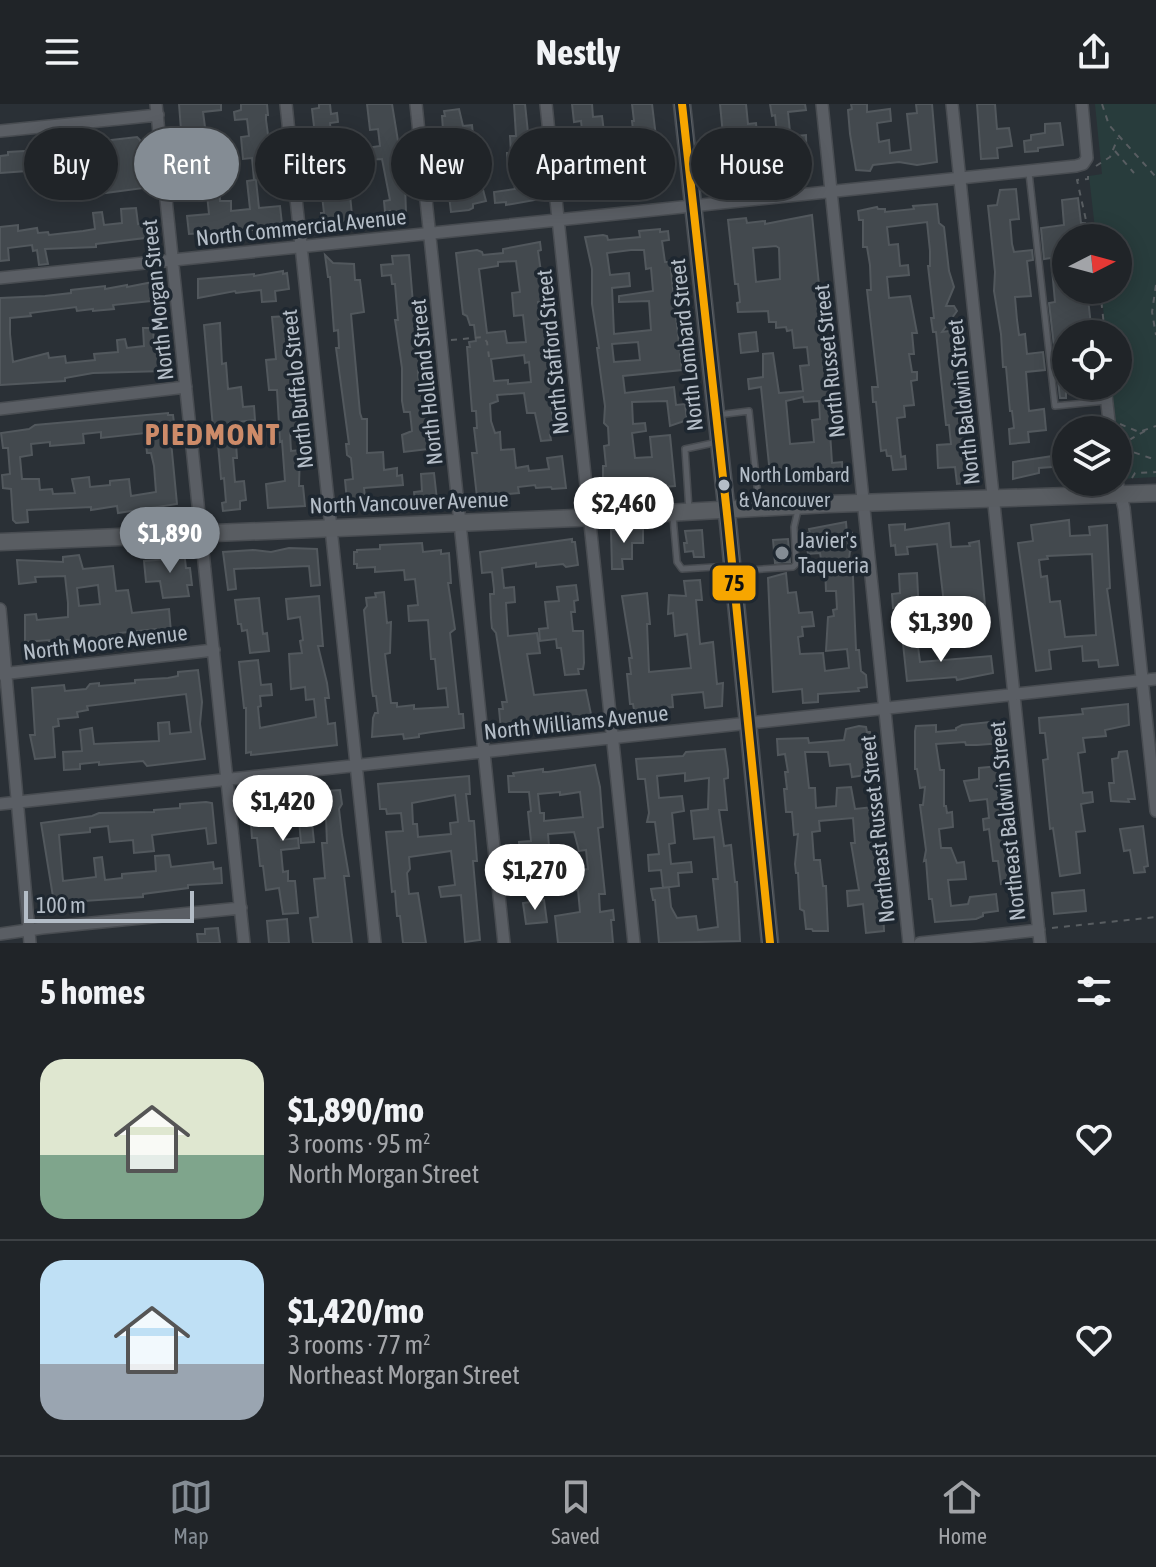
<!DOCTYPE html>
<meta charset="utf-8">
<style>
:root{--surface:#202428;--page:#2d3034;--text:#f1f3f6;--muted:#a2a4a8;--line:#3d4145;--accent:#848c94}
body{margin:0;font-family:"Asap Condensed",sans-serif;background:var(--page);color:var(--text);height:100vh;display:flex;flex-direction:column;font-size:30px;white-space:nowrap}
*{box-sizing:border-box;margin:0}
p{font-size:26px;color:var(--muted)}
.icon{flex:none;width:44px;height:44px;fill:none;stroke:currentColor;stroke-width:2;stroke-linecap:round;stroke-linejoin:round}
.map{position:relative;height:839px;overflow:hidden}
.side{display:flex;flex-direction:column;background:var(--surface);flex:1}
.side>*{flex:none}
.banner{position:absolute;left:24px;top:24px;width:1108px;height:72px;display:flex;gap:16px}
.needle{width:52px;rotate:84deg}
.fabs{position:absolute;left:1052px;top:120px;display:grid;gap:16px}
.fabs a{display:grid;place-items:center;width:80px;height:80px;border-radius:50%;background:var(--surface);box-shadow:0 4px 20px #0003,0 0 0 2px var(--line);font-size:40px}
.scale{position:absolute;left:24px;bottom:20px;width:170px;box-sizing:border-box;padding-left:8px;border:4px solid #b4bdc7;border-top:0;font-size:22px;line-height:28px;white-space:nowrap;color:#b4bdc7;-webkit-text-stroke:6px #1e2730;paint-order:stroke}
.price{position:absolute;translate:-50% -68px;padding:0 18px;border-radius:28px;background:#fff;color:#222;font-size:26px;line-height:52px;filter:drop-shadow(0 2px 4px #0008)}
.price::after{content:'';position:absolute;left:50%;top:48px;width:24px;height:18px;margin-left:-12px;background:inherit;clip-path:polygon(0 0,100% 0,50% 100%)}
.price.current{background:var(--accent);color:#fff}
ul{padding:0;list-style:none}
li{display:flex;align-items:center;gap:24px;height:200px;padding:0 40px}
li+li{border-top:2px solid var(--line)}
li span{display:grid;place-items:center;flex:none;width:224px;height:160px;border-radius:24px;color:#555}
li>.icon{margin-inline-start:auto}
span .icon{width:96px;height:96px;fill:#fffc;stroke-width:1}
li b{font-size:34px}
h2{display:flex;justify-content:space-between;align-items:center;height:96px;padding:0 40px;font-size:34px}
.pill{padding:0 28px;border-radius:36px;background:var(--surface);box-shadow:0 4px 20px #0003,0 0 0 2px var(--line);font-size:28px;line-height:72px}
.pill.current{background:var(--accent);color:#fff}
header{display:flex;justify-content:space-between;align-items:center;height:104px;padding:0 40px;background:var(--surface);font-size:36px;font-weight:700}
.dock{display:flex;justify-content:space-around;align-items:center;height:112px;border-top:2px solid var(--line);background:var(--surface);font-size:22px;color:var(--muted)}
.dock a{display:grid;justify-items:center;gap:4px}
.dock .current{color:var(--accent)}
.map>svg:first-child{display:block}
</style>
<header><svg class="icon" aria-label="menu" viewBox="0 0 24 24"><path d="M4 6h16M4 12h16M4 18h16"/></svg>Nestly<svg class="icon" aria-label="share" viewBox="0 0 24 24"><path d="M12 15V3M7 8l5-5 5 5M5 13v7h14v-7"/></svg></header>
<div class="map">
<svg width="1156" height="839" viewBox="0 0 1156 839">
<rect width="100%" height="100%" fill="#2a3036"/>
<!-- green -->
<path fill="#283c3c" d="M1095 0H1156V373L1121 375 1111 282H1118V230H1106L1101 186H1118V134H1096L1089 72 1102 70Z"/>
<!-- building -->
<path fill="#43494e" stroke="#52585d" stroke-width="2" fill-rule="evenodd" d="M179 0H221V6L203 8 205 23 181 26Z
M241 0H267L268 11H266V16L274 74 256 76 259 104 280 102 282 120 252 123V126L189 130 187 112 209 110 206 81 189 82 186 57H182L184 43 202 41 203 53 209 52 210 78 219 77 220 97H231V107L250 105 247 77 254 76 252 54 243 55 241 33 249 32 247 15 235 16 234 8 241 6Z
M319 0H330L331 10 337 9 338 18 330 19 332 40 342 39 345 72 337 73 339 92 350 91 352 111 343 117H322L321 109H324L312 5 319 4Z
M367 0H392L405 80 406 109 400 110V113L390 114V107L385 108 384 97 390 96 382 55 367 56 366 44 380 42 378 25 370 26Z
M514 0H525L535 96 506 101V98L495 99 494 88 515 85 512 66H508L507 49H511L510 32H516Z
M572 0H592L593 13 602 12 606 44H611L614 72 638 70 632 17H634L632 0H652L656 33 655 37 639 39 657 50 662 81 656 84 657 87 641 89 639 81 604 84 605 90 584 92 576 37 583 36 581 17 574 18Z
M720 0H746L748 20 756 19 757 29 740 31 744 64 766 61 765 57H770L769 48 786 46 785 33 806 31 807 70 783 74 782 69 745 74 744 85 728 83Z
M770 0H805L806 6 788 8 790 28 777 30 775 11 772 12Z
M851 0H867V8L890 5 891 17 877 19 879 38 889 36 890 49 911 46 907 10 917 9 916 0H932L937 58 917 61 899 58 873 61 870 67 856 66 850 30 848 6 852 5Z
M977 0H995L997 25 1009 24 1012 42 997 44 998 54 981 55Z
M459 5 463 22 472 21 474 41 468 42 470 57 463 58 466 79 481 78 486 97 473 100V104L469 106 451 108 443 44 463 42 461 24 443 26 442 12H445L444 7Z
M1060 19 1063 41 1038 44V47L1025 48 1024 37 1031 36V31L1045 29V20Z
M137 33 140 36 144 84 90 91 89 78 112 76 110 57 55 62V65L0 69V52L8 51V48L60 45 76 40Z
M1016 85 1019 115 1010 116 1012 140 1014 148 1032 146 1033 156 1027 157 1031 192 1015 193 1017 216 1019 231 1025 230 1027 250 1043 248 1045 266 1026 268 1029 307 1044 305 1046 326 1028 328 1029 338 1010 340 1009 325 1014 324 1012 307H1010L1006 263H1003L1001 230 994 187 995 168 988 102 997 101 1000 86Z
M1078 94 1081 119H1085L1087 134H1066V186H1087L1092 230H1066V294H1060L1049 199 1055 198 1051 154 1044 155 1041 124 1064 121 1062 96Z
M937 100 939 119 944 123 949 167 954 183 946 202H954L957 207 942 228 957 226 960 280 963 301H966L969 341 967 342 969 361 974 378 957 380 955 363 938 364 937 341 951 340 949 321H946L936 228H933L931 214H934L928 162H930V147L927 118 887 123 889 141 898 140 900 162 908 161 909 171 887 173 889 194 910 192 917 229H912L914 250H909L912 268H917V276L911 277 914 301 904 302 905 313 897 314 901 353 905 352 906 365 893 366 891 352H887L886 346 881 347 876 298H873L872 283H878L867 186H871L870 161 867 143H863V116H859L858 107 877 103 878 105H885V108L914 105 913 102Z
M136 104 138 120 152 118 153 133 96 140V143L45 145 48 160 39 161 37 146 33 147 32 141 8 144 9 156 0 157V123L18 121V127L37 124 38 129 48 128 49 131 83 127 95 125 93 109 102 108 104 121 122 119 121 105Z
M812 111 822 211 825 214 823 217 825 266 831 271 832 282 833 324 830 328 832 359 842 358 843 372 834 373 835 378 802 380 801 377 771 380 761 283 749 285 748 275 763 273V250L773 249 779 289 803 287 800 262 809 261 807 243 794 244 792 226 787 227 786 223 776 224V218H769L768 207 738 208 737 199 740 198 738 180H735L728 116 746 114 747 119 765 117V120ZM776 142 779 144 780 175 756 178 753 144ZM803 293 804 298 819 297 820 315 812 316 814 338 790 340 786 297Z
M660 125V128L668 127 669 136 662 137 665 158H670L682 266 623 272 625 289 674 283 676 301 685 300 687 316 670 322 667 297 632 298 633 320 645 319 646 327 632 329 635 354 652 353 650 333 670 331 675 382 650 384 651 389 603 392V362H606L604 342 609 341 608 323 604 319 605 302 597 244H599L592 200V165L585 133 603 131 607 132 608 136 640 133 639 127ZM631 146H644L646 165 651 164 653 187 619 192V198L649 197 651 226 614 230 612 184 630 182 629 169 610 171 607 149ZM638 238 640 256 614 258 612 240Z
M540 138 541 146 538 147 545 196 538 198 539 217 543 216 544 226 549 225 557 300H551L554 330 550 331 551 336 541 337 535 309H527L524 289 497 291 498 297 490 300 491 317 495 329 500 328 501 346 514 345 516 364 528 362 529 367 549 365 547 354 562 352 566 384 552 385 551 383 536 384 535 381 518 383 519 389 477 393 472 349H477L474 324H477L476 307H472L467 243H470L469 238 476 237 474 221H470L467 212 463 210 456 149 477 146 482 148 483 151 503 149V145ZM516 157 520 188 512 189 514 212 523 211 526 238 507 239 505 227 487 229 479 165 498 162V158ZM524 251 525 259 529 258 531 278 508 280V276L494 277 491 255Z
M325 151 333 159 354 160 355 176H360L364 208 351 210 360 309 362 315H367V349L383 348 384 366 397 364V372L402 371 403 381 364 384 365 393 362 395 347 397 345 376 353 375 351 354 347 351 346 340H349L336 244H339L338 226 334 227 330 173H328Z
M409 151 415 224 419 232 423 262 418 266 419 284 421 291H425L431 337 428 345 404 348 402 331 412 327 410 308H404L402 297V264L395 216H398L395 180H392L391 171 382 172 381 161 393 160 392 152Z
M283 167V170L287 169 289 185 275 187 276 197 262 198 261 186 236 189 235 187 198 194V175L254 170V172Z
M158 177 160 196 113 201 114 205 93 207V205L77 207 76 203 30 209 31 212 10 214V230L13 258 48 249 49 254 65 252 66 259 95 256 94 250 118 248 117 236 125 235 127 244 144 242 143 224H153L154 239 159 238 161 242 164 267 93 269 65 274V277L0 281V194L45 192 71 189V186L105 182V185L127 181V183Z
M287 212 297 329H290L291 347 300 346 299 382H303L305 402 268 404 266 380 285 377 282 337 280 338 277 286H269L266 256 276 255 272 213Z
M220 219 222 260 226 259 228 285 241 283 243 303 254 302 255 316 229 319 231 339H236L237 354H233L235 378 244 377 246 396 240 397V405L223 407 222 399 226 398 224 374 221 375 218 340 214 335 204 221Z
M756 228 758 247 741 249 739 230Z
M168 309V311H173L175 327H170L177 400 118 409 117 402 91 406V403L27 406 28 418 16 419 13 416 11 385 3 384 2 371 10 370 8 344H3L1 329 29 325 35 321ZM101 328V334L145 329 147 349H151L154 362 156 388 131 392 129 375 110 377V381L90 383 89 373 72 375 75 389 53 390 52 385 40 386 39 375H22L20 353 32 351 31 340 50 338V342L84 339 83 330Z
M1066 350V362L1039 364V369L1013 375V358Z
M434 369 437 396 415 397 414 388 422 387 421 370Z
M1069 416 1070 432 1090 431 1089 423 1107 421 1110 484 1107 485 1118 561 1099 563 1098 556 1083 557 1082 542 1049 546 1051 565 1036 567 1018 439 1033 437 1031 421ZM1092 450 1096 531 1065 533 1060 497 1050 498 1047 472 1041 473 1039 456 1048 455 1047 452Z
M846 418 847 430 852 429 854 445 850 447 849 455 853 473 856 546H859L861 567 866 571 867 583 858 584 859 587 818 590V598L803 599 802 585 773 588 768 474 786 469 788 489 796 488 799 509 812 508 814 522 802 523 803 532 798 533 800 550 823 549 825 567 849 564 847 545 826 547 828 513 834 512 833 506 837 505 836 487H826L825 461H822L820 449 808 450 805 429H810L809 425Z
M949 419 951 443 970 442 969 439 979 437 986 512H988L989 524 973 526V532L946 536 945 526 965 523 963 506 945 508 937 440 907 443 908 450 896 451 895 441 891 442 889 421 905 420V426Z
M643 425V439H632V455H622L623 465H612L611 426Z
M702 426 704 453H694L693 447 685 448 684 439H687L685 427Z
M572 435V438H575L578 461 566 463 563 460 536 463V459L502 464 504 484 514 483 515 498 506 499 508 532 537 529 540 549 527 550 534 591 586 586 592 615 521 618 517 620V624L501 626 499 605H503L502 598H507L496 529 492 524 491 514 490 490H494V485L492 468 482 469 480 448Z
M788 435 790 458 775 459 773 436Z
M422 439 423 448 441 446V450L449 449 451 479H448L455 525 450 529 459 610H463L464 624 432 628 419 630V633L404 635 403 630 372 633 373 614 375 609H378L376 592H373L372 586 364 506 367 502 366 494 376 493 375 489 384 488 387 519 391 518 390 549 385 550 391 599H397V603L414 601V605L448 603 446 584 438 585 435 555H431L428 516 409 517 408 502 418 501 415 475 405 476 404 466 375 468V463L357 464V460H354V448H357V446L380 445V441Z
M289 444 317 445 320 481 311 482 309 462 234 465 236 485 228 486 223 448 253 446 271 448Z
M184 447 186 464H190L192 481H187L189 492 163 494 160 477 146 478 144 457 168 455V448Z
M79 451 83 465 113 462 116 487 128 486 132 509 169 505 171 528 158 530 156 525 120 529 119 533 67 536V540L50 542 49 536 25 538V511L36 510 37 516 68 513V499L65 472 35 473 36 478 19 480 17 456 63 458V453ZM98 481 100 500 79 502 77 484Z
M917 469 919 511 900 513 899 503 893 504 892 490 900 489 899 470Z
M700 476 702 496H696L700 540 713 538 717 580 723 579 722 602 705 604 703 588 672 591 673 603 634 606 633 600H630L627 570H631L629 554H632L622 492 647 489 650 520H647L649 568 691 564 687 530 675 532 673 509 668 510 669 491 686 492 684 477Z
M576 481 578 496 574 497 575 508H571L573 527H583L584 559 583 565H578L579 570 565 571 561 544H557L556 535 540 537 539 525 548 524 545 498 559 497 557 483Z
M319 492 323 542H318L327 579 329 594H325L328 620 335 619 337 641 251 651V648L246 649V604H244L239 558 258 556 261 581 271 580 272 591 260 592 261 602 258 603 260 624 316 613 314 595 306 596 305 583 291 585 289 550 302 549 300 537 303 536 300 513 288 515 286 495Z
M259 494 263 530 267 529 269 547 250 549 247 526 242 527 241 520H238L235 496Z
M916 528 920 558 991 552 993 569 957 576 956 573 907 577 902 530Z
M198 566 202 598 200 620 205 655 147 662 143 657 99 661V658L80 660V665L64 666 63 648 82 647 80 626 92 624 94 640 159 637 158 619 169 618 170 630 191 628 186 590 87 602 88 606 77 608 78 613 58 615 59 622 53 623 55 653 35 655 30 631H35L32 584 64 581 65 587 86 585 90 580 99 579V582L135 579V576L168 574 178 572V568Z
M1128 600 1129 621 1105 626 1106 632 1083 634 1085 648 1078 649 1083 689 1092 688 1093 698 1081 700 1085 727 1076 728 1080 769 1060 772 1053 724 1050 725 1043 656 1048 655 1045 629H1040L1039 614 1083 610 1082 605Z
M999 617 1002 639 977 641H966L965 638 936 640 940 666H944V702H946L947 709 952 708 953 723 939 725 941 744H951L957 759 964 758 966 775 948 776 951 802 968 800 970 793 996 790 998 807 983 809V812L976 815 935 818 932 795H929L926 756 924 757 926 746 920 701H923L925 683 920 684 917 665H915V627L916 622 936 621V628L956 626V624L962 621Z
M859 622 866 623 867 628H870L871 637H868L870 656H874V665H871L872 670 852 673 850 660 830 662 828 648H805L809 684H815L816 704 836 702 837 684 851 683 855 705 873 703 876 729H880L881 744 875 745 879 779H882L884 827 866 829 863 800 848 802 847 787 859 786 851 739H855L853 714 819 717 820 727 812 728 814 756H820L823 782H826L828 827H813L812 825H806L804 807 800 805 798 769H796L795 760 798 730 794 731 792 708H786L784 685H787L785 668H788L785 650 778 651 777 635 808 634 809 639 844 636 846 625Z
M725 645 728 666V674L724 675 727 706H719L724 742 731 741 735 778H737L740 837 659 839 655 796H653L651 785 669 783 671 803 677 814 696 812 698 826 718 823 713 775H718L714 733 694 735 691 707 708 705 709 674 685 677V669L657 672 659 694 682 692 684 707 672 709 675 739 669 740 671 760 691 758 692 768 678 769 679 782 663 784 661 766 649 767 648 751 659 750 655 718H647L649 709 645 675H638L636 655 683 652 686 648Z
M1127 647 1135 695H1128L1129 698 1111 697 1109 679H1114L1112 655 1118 654 1119 648Z
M595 661 600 683 603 723 598 724 605 790H599L600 808 613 806 614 816H611L613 839H558L555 812 580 808 578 786 537 790 535 765 545 764 549 769 588 765 586 746 579 747 574 728 548 730 549 742 540 743 541 751 520 754 519 738 531 737 528 708 531 707 529 688H509L508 672H514L513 669 543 665V668H548ZM560 688V691L580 688 583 713 544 717V709H540L538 690Z
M999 662 1005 744 1009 743 1015 778 1001 780 998 757H993L989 725 984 726 983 715 989 714 987 695 970 697 964 677 979 675V664Z
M469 672 470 690H466L469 717H474L477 757H473L480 836 465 838 461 791 441 793 439 783 455 781 451 747 409 753 410 765 407 769 409 790 418 789 426 839H403L400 812H397L395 787 392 788 386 728 403 727 401 709 387 710 386 705H380L378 680ZM455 691 458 718 450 719 451 730 418 733 417 720H413L412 699Z
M340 686 342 700 339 705 342 731 349 772H344L352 839H313L310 814 318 813 314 775 325 774 322 739H327L325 687Z
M309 688 314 738 301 739 299 716 279 718 281 736 298 734 299 744 281 746 283 768 288 767V777H295L298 809 283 810 279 784 266 786 263 762H260L257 734H252L251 720 273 716 270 693 278 692V689Z
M206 698 212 699 216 739 208 740 206 724 152 731 154 747 134 749 133 736 110 738 108 722 90 724V728L59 731 63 777 96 773 94 754 102 753 105 776 122 774V770L156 767 155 752 169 751 171 763 213 758 214 765 221 764 222 779 188 781V784L143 790V793L54 799 41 719 92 712 99 709 154 708V706L180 704V700Z
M1143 722 1148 762 1144 763 1145 768 1134 769 1130 746 1124 747 1120 725Z
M1084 786 1086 807 1054 810 1052 789Z
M544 796 547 818 526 820 523 799Z
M287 815 289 839H269L267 817Z
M218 824 220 839H198L197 830H205V825Z"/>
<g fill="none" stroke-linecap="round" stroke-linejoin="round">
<defs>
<path id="lane" d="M1029 69 1055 302 1106 297
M717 311 749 307 759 401
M689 406 685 345 718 338
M673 413 677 458 682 465 730 462
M734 467 793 463 796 460 794 423 798 406"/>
<path id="street" d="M156 0 244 839
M286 0 375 839
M416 0 504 839
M546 0 634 839
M822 0 909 839
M952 0 1040 839
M0 27 158 11
M0 174 1076 62 1083 60 1087 54 1082 0
M1105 282 1110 326
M0 305 186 283
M1117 378 1124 404 1156 707
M0 505 30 839
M1 570 214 546
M0 700 1156 575
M0 830 42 824 241 804
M920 839 1039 826"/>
<path id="secondary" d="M0 438 576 414 828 400 1156 389"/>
<path id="primary" d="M682 0 728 419 770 839"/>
</defs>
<!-- lane casing -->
<use href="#lane" stroke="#484c51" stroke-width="8"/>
<!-- street casing -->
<use href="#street" stroke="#484c51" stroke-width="14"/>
<!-- secondary casing -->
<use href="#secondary" stroke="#484c51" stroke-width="19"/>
<!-- primary casing -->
<use href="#primary" stroke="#484d53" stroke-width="19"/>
<!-- path -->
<path stroke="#585d61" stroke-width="2" stroke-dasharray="6 6" stroke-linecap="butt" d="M1102 0 1109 21 1156 73
M1115 47 1134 69
M1096 62 1110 53 1118 34
M1088 72V75L1077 76 1090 134
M1156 181 1152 208 1156 231
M1100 186 1105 230
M451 236 483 233 487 238 489 253
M1120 320 1139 328 1156 322
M1145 327 1129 336 1127 346 1156 356
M1132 374 1135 369 1156 368
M1052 824 1156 813"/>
<!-- lane -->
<use href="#lane" stroke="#5a5e64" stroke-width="5"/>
<!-- street -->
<use href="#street" stroke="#5a5e64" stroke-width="11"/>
<!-- secondary -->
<use href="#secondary" stroke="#595d62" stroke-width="16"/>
<!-- primary -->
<use href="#primary" stroke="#5c6166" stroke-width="16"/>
<defs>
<path id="bus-1" d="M682 0 728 419 770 839"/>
</defs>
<!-- bus-1 casing -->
<use href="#bus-1" stroke="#1e2730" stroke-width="14"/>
<!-- bus-1 -->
<use href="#bus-1" stroke="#f7a600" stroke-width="8"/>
</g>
<!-- markers -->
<circle fill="#b4bdc7" stroke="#1e2730" stroke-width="3" cx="724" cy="381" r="7"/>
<circle fill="#848c94" stroke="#1e2730" stroke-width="3" cx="782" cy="449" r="8"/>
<g text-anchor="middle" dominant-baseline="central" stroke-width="7" stroke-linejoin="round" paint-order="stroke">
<!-- bus labels -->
<g font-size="20" fill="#b4bdc7" stroke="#1e2730" text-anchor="start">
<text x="739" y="370">North Lombard<tspan x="739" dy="25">&amp; Vancouver</tspan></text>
</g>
<!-- street labels -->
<g font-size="22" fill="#b4bdc7" stroke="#1e2730">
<text transform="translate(301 123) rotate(-6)">North Commercial Avenue</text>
<text transform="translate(157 196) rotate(-96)">North Morgan Street</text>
<text transform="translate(686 241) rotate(-96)">North Lombard Street</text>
<text transform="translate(552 248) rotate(-96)">North Stafford Street</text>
<text transform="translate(829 257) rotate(-96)">North Russet Street</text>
<text transform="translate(426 278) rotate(-96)">North Holland Street</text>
<text transform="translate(297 285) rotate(-96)">North Buffalo Street</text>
<text transform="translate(963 298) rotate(-96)">North Baldwin Street</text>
<text transform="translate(409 398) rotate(-2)">North Vancouver Avenue</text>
<text transform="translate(105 538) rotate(-7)">North Moore Avenue</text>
<text transform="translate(576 618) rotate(-6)">North Williams Avenue</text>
<text transform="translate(1007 717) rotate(-96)">Northeast Baldwin Street</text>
<text transform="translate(877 725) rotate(-96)">Northeast Russet Street</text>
</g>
<!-- poi labels -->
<g font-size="22" fill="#b4bdc7" stroke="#1e2730" text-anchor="start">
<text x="798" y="436">Javier's<tspan x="798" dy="25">Taqueria</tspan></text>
</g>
<!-- district labels -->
<g font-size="30" font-weight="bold" letter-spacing="2" fill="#cd8b69" stroke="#1e2730">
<text x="213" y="330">PIEDMONT</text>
</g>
</g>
<rect stroke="#1e2730" stroke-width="3" x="711" y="460" width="46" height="38" rx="8" fill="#f7a600"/>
<g font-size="22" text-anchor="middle" font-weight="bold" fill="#111">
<text x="734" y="487">75</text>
</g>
</svg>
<div class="fabs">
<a><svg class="needle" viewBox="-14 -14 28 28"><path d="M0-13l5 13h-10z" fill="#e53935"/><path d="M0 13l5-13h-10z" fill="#a2a4a8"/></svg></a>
<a><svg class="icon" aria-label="locate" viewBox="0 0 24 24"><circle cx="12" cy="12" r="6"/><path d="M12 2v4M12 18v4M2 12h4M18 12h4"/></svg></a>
<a><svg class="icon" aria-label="layers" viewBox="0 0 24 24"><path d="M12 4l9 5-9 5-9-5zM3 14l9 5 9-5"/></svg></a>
</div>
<div class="scale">100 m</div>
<b class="price" style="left:624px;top:441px">$2,460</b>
<b class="price current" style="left:170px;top:471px">$1,890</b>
<b class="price" style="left:941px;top:560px">$1,390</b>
<b class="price" style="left:283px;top:739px">$1,420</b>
<b class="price" style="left:535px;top:808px">$1,270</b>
<div class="banner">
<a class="pill">Buy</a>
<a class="pill current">Rent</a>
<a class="pill">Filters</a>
<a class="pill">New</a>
<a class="pill">Apartment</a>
<a class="pill">House</a>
</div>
</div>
<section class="side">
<h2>5 homes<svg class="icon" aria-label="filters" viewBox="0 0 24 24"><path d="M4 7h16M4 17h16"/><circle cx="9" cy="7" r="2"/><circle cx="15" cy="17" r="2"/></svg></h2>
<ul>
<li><span style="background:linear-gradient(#dfe7d0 60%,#7fa58c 0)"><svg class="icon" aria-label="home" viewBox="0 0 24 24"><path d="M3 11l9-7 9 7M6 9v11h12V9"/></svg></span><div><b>$1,890/mo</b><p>3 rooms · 95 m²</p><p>North Morgan Street</p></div><svg class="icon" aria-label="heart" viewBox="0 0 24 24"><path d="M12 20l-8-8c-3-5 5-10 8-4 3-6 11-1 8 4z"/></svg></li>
<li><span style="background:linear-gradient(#bfe0f5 65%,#9aa5b1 0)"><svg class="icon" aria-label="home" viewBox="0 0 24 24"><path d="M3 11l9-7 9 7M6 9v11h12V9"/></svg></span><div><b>$1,420/mo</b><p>3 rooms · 77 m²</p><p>Northeast Morgan Street</p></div><svg class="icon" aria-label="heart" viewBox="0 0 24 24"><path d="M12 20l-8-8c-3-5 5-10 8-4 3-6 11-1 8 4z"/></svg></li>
</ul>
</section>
<nav class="dock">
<a class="current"><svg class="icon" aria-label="map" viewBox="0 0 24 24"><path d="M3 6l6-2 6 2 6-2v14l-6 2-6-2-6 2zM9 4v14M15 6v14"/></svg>Map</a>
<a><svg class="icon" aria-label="saved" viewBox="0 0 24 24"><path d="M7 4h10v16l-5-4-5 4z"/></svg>Saved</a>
<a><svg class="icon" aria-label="home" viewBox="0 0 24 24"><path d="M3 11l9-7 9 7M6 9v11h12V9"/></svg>Home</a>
</nav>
